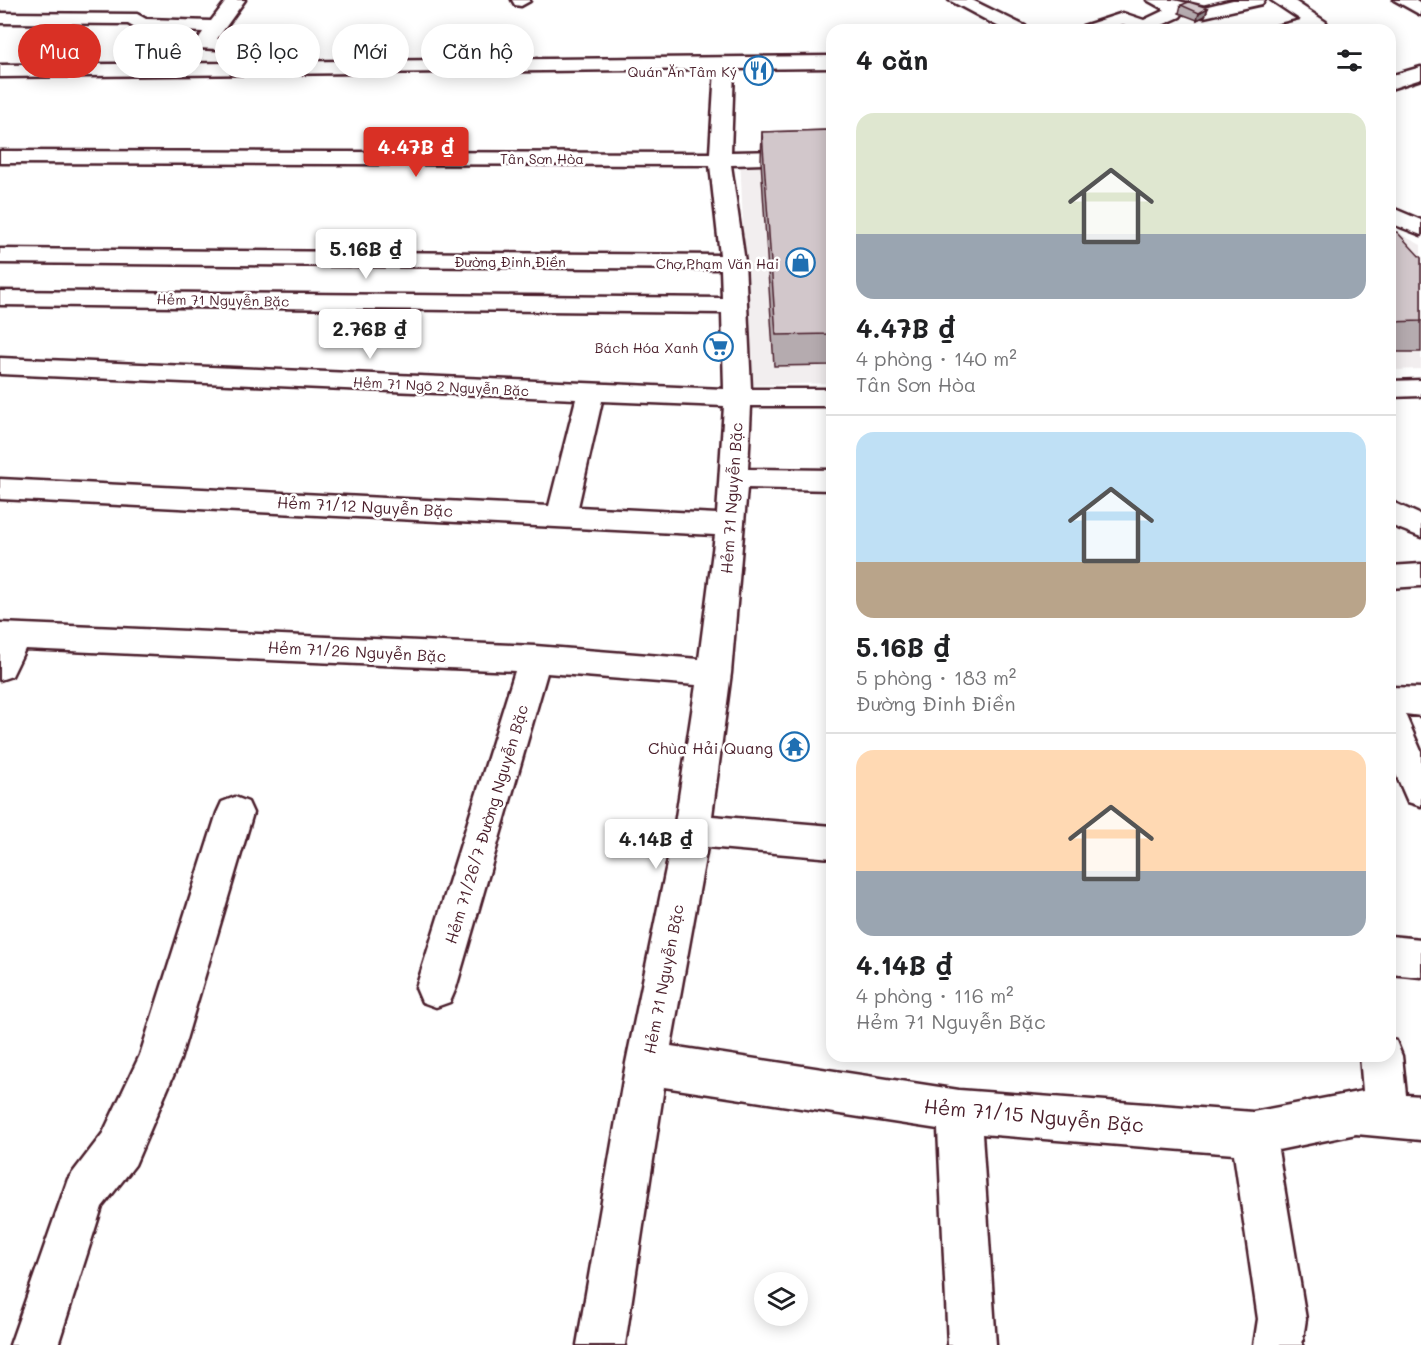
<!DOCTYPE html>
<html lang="vi">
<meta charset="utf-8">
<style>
:root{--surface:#fff;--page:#f6f6f6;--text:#202124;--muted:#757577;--line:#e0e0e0;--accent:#d93025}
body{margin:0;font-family:Mali,sans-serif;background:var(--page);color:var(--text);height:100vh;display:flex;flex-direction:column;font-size:22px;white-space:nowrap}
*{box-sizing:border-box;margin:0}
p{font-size:20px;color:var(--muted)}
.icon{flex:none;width:33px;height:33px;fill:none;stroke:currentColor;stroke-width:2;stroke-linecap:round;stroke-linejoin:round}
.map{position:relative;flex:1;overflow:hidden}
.details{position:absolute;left:826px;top:24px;width:570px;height:1038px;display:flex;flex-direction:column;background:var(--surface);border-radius:18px;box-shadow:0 3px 15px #0003}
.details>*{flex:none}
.banner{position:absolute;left:18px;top:24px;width:570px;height:54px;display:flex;gap:12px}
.buttons{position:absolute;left:754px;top:1272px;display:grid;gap:12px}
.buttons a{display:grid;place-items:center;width:54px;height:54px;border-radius:50%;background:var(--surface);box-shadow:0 3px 15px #0003;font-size:30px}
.price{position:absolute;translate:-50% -51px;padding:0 14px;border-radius:6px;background:#fff;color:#222;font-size:20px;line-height:39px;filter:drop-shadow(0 2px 3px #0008)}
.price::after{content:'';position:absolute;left:50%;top:36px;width:18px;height:14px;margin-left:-9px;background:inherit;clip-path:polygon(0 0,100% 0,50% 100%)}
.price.selected{background:var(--accent);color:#fff}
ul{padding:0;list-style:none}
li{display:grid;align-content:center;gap:12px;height:318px;padding:0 30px}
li+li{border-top:2px solid var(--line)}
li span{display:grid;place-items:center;height:186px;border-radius:18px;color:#555}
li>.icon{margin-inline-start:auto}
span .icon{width:108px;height:108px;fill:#fffc;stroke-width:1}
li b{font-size:26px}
h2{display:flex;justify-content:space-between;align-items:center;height:72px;padding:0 30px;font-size:26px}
.chip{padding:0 21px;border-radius:27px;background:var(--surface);box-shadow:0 3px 15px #0003;font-size:21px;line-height:54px}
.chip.selected{background:var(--accent);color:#fff}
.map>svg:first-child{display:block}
</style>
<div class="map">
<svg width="1421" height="1345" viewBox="0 0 1421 1345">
<rect width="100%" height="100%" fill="#fff"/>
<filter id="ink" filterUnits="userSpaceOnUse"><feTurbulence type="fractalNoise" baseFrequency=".0167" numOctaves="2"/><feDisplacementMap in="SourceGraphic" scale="12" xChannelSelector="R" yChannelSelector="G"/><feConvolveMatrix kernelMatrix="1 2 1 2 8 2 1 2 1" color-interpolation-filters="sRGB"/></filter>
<g filter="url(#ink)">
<!-- built -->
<path fill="#f2eeef" d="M832 153V383L750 385 740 155Z
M1390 229 1421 245V369L1391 370Z"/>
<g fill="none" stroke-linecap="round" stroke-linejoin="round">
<defs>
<path id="minor" d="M227 0H245L217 39 253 41 255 45 253 62 832 56V68L734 69 731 152 832 150V162L731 165 745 262 751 389H832V406H751L748 469 832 470V490L747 488 731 673 712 816 832 826V858L707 847 671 1046 959 1090 1253 1112 1363 1091 1360 1056H1390V1039L1396 1041 1402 1056 1406 1095 1421 1096V1140L1356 1134 1278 1150 1306 1319 1302 1345H1254L1258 1319 1234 1154 982 1134 996 1345H948L938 1129 664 1087 625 1345H577L626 1063 674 830 696 685 547 673 456 988 450 1002 436 1007 422 1002 416 988 515 671 25 649 12 676 0 680V623L535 646 699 659 715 535 0 499V479L549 506 576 399 0 374V358L724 389 722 313 0 305V291L722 298 721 269 0 263V249L720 255 710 165 0 163V151L710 153 715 69 0 77V65L234 63 236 50 197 48 195 44 203 32 137 29 128 24 0 23V13L137 14 146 19 211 21ZM602 401 724 406 717 514 578 507Z
M512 0H530V1L521 6 515 5Z
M949 0H972L1025 26 1028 30H1005Z
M1147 0H1174L1204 7 1233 0H1265L1262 4 1204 17 1183 13 1180 17 1151 30H1139L1123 24 1106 30H1080L1083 26 1123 13 1144 20 1165 10Z
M1271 0H1293L1326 22 1323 26 1306 30H1274L1277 26 1301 20Z
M1394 0H1416L1421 3V15Z
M1421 67V79L1390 89V76Z
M1390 207 1421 220V235L1390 223Z
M1421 380V396L1390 397V381Z
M1390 501 1421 515V537L1390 525Z
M1421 564V586L1390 588V566Z
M1390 687 1421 688V716L1405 714 1421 751V806L1408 802 1390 761Z
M235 797 248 802 253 813 180 1060 135 1165 102 1207 58 1345H10L68 1179 103 1133 140 1055 217 813 222 802Z
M1390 936 1421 939V977L1390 974Z"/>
</defs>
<!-- minor casing -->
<use href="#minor" stroke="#4a1f2b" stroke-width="5"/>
<!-- minor -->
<use href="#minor" fill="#fff" fill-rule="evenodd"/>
</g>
<!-- wall -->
<path fill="#b5abaf" stroke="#4a1f2b" stroke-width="1.5" d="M1181 5 1208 8 1205 16 1197 20 1179 13Z
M832 130V365L774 366 761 161 762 132Z
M1390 232 1421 258V352H1390Z"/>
<!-- shaded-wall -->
<path fill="#938b8e" stroke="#4a1f2b" stroke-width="1.5" d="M1208 8 1205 16 1197 20 1199 13Z"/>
<!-- building -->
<path fill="#d2c7cb" stroke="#4a1f2b" stroke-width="1.5" d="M1189 2 1208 8 1199 13 1181 5Z
M832 130V334L776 335 762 132Z
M1390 232H1397L1421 258V321L1390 322Z"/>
</g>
<!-- icons -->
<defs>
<symbol id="restaurant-ring" viewBox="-11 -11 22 22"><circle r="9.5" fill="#fff" stroke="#1f6fb2" stroke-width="1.5"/><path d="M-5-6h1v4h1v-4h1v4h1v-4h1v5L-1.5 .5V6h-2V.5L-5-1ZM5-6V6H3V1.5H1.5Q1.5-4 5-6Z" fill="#1f6fb2"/></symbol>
<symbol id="shop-ring" viewBox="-11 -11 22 22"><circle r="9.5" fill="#fff" stroke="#1f6fb2" stroke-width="1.5"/><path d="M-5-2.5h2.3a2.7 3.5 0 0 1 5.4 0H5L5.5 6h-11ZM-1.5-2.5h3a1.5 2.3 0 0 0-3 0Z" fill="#1f6fb2"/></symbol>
<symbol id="supermarket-ring" viewBox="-11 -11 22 22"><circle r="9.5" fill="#fff" stroke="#1f6fb2" stroke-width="1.5"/><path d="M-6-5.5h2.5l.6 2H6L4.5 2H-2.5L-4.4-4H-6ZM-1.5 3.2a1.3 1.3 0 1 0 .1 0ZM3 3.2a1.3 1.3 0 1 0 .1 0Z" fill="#1f6fb2"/></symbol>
<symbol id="temple-ring" viewBox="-11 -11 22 22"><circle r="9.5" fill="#fff" stroke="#1f6fb2" stroke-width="1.5"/><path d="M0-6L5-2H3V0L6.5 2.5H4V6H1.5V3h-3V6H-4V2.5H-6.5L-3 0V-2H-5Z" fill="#1f6fb2"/></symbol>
</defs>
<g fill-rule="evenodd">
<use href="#restaurant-ring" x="742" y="54" width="33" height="33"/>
<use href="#shop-ring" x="784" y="246" width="33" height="33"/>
<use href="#supermarket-ring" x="702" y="330" width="33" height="33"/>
<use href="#temple-ring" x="778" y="730" width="33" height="33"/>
</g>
<g text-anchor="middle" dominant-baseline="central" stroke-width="5" stroke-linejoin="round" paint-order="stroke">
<!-- far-poi labels -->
<g font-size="14" fill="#4a1f2b" stroke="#fff" text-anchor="end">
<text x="737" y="71">Quán Ăn Tâm Ký</text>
<text x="779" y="263">Chợ Phạm Văn Hai</text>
<text x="698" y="347">Bách Hóa Xanh</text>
</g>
<!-- far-street labels -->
<g font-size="14" fill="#4a1f2b" stroke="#fff">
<text x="542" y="158">Tân Sơn Hòa</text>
<text x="510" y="261">Đường Đinh Điền</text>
<text transform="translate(223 300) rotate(1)">Hẻm 71 Nguyễn Bặc</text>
<text transform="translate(441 386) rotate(3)">Hẻm 71 Ngõ 2 Nguyễn Bặc</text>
</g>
<!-- street labels -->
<g font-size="16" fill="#4a1f2b" stroke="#fff">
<text transform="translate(731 498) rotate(-86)">Hẻm 71 Nguyễn Bặc</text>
<text transform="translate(365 506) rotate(3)">Hẻm 71/12 Nguyễn Bặc</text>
<text transform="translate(357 651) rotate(3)">Hẻm 71/26 Nguyễn Bặc</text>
<text transform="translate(486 824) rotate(-73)">Hẻm 71/26/7 Đường Nguyễn Bặc</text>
<text transform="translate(663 979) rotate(-79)">Hẻm 71 Nguyễn Bặc</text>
</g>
<!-- poi labels -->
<g font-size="16" fill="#4a1f2b" stroke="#fff" text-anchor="end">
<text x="773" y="747">Chùa Hải Quang</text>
</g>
<!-- near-street labels -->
<g font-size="20" fill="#4a1f2b" stroke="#fff">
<text transform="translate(1034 1115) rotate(5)">Hẻm 71/15 Nguyễn Bặc</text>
</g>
</g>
</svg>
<div class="buttons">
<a><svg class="icon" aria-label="layers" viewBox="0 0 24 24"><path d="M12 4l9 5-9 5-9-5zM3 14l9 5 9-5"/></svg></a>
</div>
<b class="price selected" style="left:416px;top:178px">4.47B ₫</b>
<b class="price" style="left:366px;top:280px">5.16B ₫</b>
<b class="price" style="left:370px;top:360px">2.76B ₫</b>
<b class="price" style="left:656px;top:870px">4.14B ₫</b>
<div class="banner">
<a class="chip selected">Mua</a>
<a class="chip">Thuê</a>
<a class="chip">Bộ lọc</a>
<a class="chip">Mới</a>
<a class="chip">Căn hộ</a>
</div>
<section class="details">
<h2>4 căn<svg class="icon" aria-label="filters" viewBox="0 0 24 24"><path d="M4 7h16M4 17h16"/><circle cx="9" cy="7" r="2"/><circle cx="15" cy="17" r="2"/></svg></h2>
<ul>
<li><span style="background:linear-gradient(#dfe7d0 65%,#9aa5b1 0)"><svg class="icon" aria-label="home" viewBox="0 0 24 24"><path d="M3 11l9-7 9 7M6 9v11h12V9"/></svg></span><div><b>4.47B ₫</b><p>4 phòng · 140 m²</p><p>Tân Sơn Hòa</p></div></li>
<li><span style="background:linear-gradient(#bfe0f5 70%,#b9a48a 0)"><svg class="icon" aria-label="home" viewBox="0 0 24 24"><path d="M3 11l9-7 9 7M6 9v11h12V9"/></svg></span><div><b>5.16B ₫</b><p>5 phòng · 183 m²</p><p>Đường Đinh Điền</p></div></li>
<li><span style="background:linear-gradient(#ffd9b3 65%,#9aa5b1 0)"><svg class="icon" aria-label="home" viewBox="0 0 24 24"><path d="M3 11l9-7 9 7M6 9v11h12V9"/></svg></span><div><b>4.14B ₫</b><p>4 phòng · 116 m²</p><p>Hẻm 71 Nguyễn Bặc</p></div></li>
</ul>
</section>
</div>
